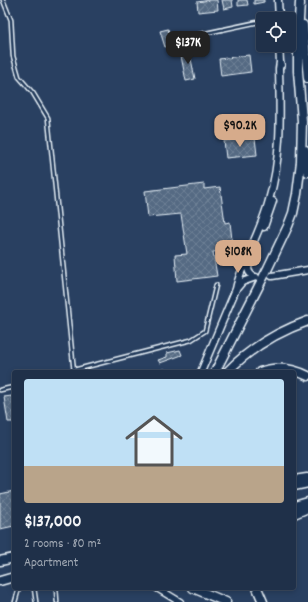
<!DOCTYPE html>
<meta charset="utf-8">
<style>
:root{--surface:#1f3049;--page:#273850;--text:#f1f3f6;--muted:#a1a9b4;--line:#3c4b61;--accent:#d6ab8b}
body{margin:0;font-family:Dekko,sans-serif;background:var(--page);color:var(--text);height:100vh;display:flex;flex-direction:column;font-size:15px;white-space:nowrap}
*{box-sizing:border-box;margin:0}
p{font-size:13px;color:var(--muted)}
.icon{flex:none;width:22px;height:22px;fill:none;stroke:currentColor;stroke-width:2;stroke-linecap:round;stroke-linejoin:round}
.map{position:relative;flex:1;overflow:hidden}
.drawer{position:absolute;left:12px;top:370px;width:284px;height:220px;display:flex;flex-direction:column;background:var(--surface);border-radius:4px;box-shadow:0 2px 6px #0003,0 0 0 1px var(--line)}
.drawer>*{flex:none}
.fabs{position:absolute;left:256px;top:12px;display:grid;gap:8px}
.fabs a{display:grid;place-items:center;width:40px;height:40px;border-radius:4px;background:var(--surface);box-shadow:0 2px 6px #0003,0 0 0 1px var(--line);font-size:20px}
.price{position:absolute;translate:-50% -34px;padding:0 9px;border-radius:8px;background:var(--accent);color:#111;font-size:13px;line-height:26px;filter:drop-shadow(0 1px 2px #0008)}
.price::after{content:'';position:absolute;left:50%;top:24px;width:12px;height:9px;margin-left:-6px;background:inherit;clip-path:polygon(0 0,100% 0,50% 100%)}
.price.current{background:#222;color:#fff}
ul{padding:0;list-style:none}
li{display:grid;align-content:center;gap:8px;height:212px;padding:0 12px}
li span{display:grid;place-items:center;height:124px;border-radius:4px;color:#555}
li>.icon{margin-inline-start:auto}
span .icon{width:72px;height:72px;fill:#fffc;stroke-width:1}
li b{font-size:17px}
.map>svg:first-child{display:block}
</style>
<div class="map">
<svg width="308" height="602" viewBox="0 0 308 602">
<defs>
<pattern id="building-cross-hatch" width="8" height="8" patternUnits="userSpaceOnUse"><rect width="8" height="8" fill="#556a83"/><path d="M0 0l8 8M0 8l8-8" fill="none" stroke="#6d8095"/></pattern>
</defs>
<rect width="100%" height="100%" fill="#294061"/>
<filter id="ink" filterUnits="userSpaceOnUse"><feTurbulence type="fractalNoise" baseFrequency=".025" numOctaves="2"/><feDisplacementMap in="SourceGraphic" scale="8" xChannelSelector="R" yChannelSelector="G"/><feConvolveMatrix kernelMatrix="1 2 1 2 8 2 1 2 1" color-interpolation-filters="sRGB"/></filter>
<g filter="url(#ink)">
<!-- building -->
<path fill="url(#building-cross-hatch)" stroke="#e8f1f8" d="M210 0H217L218 10 198 12 197 2Z
M222 0H232L233 7 224 9Z
M238 0H247L248 5 238 6Z
M254 0H264V2L254 4Z
M168 29 173 45 165 47 160 31Z
M189 49 195 79 186 81 180 51Z
M249 55 251 72 221 76 219 59Z
M255 138 257 155 226 158 224 141Z
M204 184V189L220 187 225 223 230 222 233 249 213 252 217 276 177 281 175 255 187 254 181 214 148 217 145 191Z
M180 350 182 355 160 363 158 360 167 357V353Z
M165 369 166 372H158V370Z
M12 396 14 407V422H8L4 397Z
M14 491V526L0 529V494Z"/>
<g fill="none" stroke-linecap="round" stroke-linejoin="round">
<defs>
<path id="lane" d="M3 0 11 20 13 56 19 77 33 93 48 118 74 372
M178 39 263 21
M74 370 191 340 205 331 216 285
M0 390 14 387
M34 588 36 602
M56 588 57 602
M15 602 19 588"/>
<path id="secondary" d="M278 0 279 19
M279 45 280 62 281 65
M264 227 273 201
M250 261C247 268 247 272 254 277
M272 276 308 270
M237 288 242 282 256 277
M201 372 236 289C238 278 243 268 247 257 255 238 264 220 269 200 282 157 280 113 279 69L280 62
M157 588 180 602"/>
<path id="highway" d="M303 25 308 78
M305 150 308 172
M215 372 268 268 288 226 293 213 297 194 301 162 302 121 298 71V35L300 3
M227 372C250 348 277 332 308 321
M260 372C276 366 292 368 308 376
M294 480 307 478
M294 486 308 483
M294 506 308 502
M294 514 308 508
M0 561 14 558
M0 581 14 577
M193 588 226 602
M257 588 263 602"/>
</defs>
<!-- lane casing -->
<use href="#lane" stroke="#e8f1f8" stroke-width="5.5"/>
<!-- secondary casing -->
<use href="#secondary" stroke="#e8f1f8" stroke-width="9"/>
<!-- highway casing -->
<use href="#highway" stroke="#e8f1f8" stroke-width="11"/>
<!-- lane -->
<use href="#lane" stroke="#1d3557" stroke-width="2.5"/>
<!-- secondary -->
<use href="#secondary" stroke="#1d3557" stroke-width="6"/>
<!-- highway -->
<use href="#highway" stroke="#1d3557" stroke-width="8"/>
</g>
</g>
</svg>
<div class="fabs">
<a><svg class="icon" aria-label="locate" viewBox="0 0 24 24"><circle cx="12" cy="12" r="6"/><path d="M12 2v4M12 18v4M2 12h4M18 12h4"/></svg></a>
</div>
<b class="price current" style="left:188px;top:65px">$137K</b>
<b class="price" style="left:240px;top:148px">$90.2K</b>
<b class="price" style="left:238px;top:274px">$108K</b>
<section class="drawer">
<ul>
<li><span style="background:linear-gradient(#bfe0f5 70%,#b9a48a 0)"><svg class="icon" aria-label="home" viewBox="0 0 24 24"><path d="M3 11l9-7 9 7M6 9v11h12V9"/></svg></span><div><b>$137,000</b><p>2 rooms · 80 m²</p><p>Apartment</p></div></li>
</ul>
</section>
</div>
